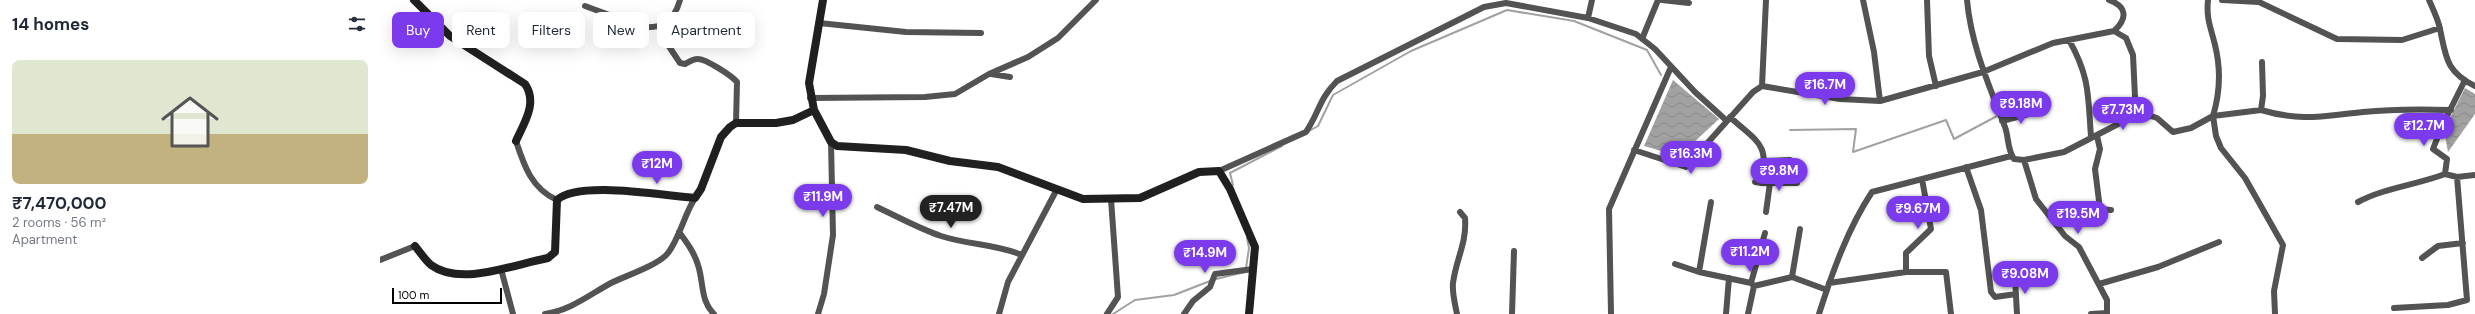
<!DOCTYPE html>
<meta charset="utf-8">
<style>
:root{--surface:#fff;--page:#f2f2f3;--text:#1f2937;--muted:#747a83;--accent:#7c3aed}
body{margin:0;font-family:"DM Sans",sans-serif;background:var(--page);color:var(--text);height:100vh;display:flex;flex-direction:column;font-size:15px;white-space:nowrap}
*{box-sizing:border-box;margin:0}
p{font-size:13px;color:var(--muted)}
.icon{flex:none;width:22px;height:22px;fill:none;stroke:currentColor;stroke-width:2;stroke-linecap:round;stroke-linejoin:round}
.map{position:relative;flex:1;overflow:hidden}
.side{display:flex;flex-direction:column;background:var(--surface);width:380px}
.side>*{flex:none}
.guide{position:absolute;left:12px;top:12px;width:380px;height:36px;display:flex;gap:8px}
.scale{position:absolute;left:12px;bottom:10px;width:110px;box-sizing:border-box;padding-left:4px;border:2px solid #000;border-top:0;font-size:11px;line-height:14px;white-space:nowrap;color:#000;-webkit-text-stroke:3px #fff;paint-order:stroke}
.price{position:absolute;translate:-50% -34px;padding:0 9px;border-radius:14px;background:var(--accent);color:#fff;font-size:13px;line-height:26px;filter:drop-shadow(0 1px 2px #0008)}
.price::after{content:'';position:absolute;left:50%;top:24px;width:12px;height:9px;margin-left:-6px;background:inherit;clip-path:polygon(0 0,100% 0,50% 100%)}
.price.active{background:#222;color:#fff}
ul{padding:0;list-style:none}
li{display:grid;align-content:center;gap:8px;height:212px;padding:0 12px}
li span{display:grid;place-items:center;height:124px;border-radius:8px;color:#555}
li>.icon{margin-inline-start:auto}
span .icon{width:72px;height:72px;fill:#fffc;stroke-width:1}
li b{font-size:17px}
h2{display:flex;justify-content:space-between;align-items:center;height:48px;padding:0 12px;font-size:17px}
.chip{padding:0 14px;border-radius:8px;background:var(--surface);box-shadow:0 4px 16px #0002;font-size:14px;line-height:36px}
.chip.active{background:var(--accent);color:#fff}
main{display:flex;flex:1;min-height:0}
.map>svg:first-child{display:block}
</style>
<main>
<section class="side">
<h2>14 homes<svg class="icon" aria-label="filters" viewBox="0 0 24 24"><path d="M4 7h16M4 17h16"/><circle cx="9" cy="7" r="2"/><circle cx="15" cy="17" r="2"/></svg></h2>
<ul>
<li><span style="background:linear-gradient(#dfe7d0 60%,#c2b280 0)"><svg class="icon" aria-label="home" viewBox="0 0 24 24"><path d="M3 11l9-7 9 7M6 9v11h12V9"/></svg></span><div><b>₹7,470,000</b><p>2 rooms · 56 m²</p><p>Apartment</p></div></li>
</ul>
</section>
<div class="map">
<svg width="2095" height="314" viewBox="0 0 2095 314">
<defs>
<pattern id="water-waves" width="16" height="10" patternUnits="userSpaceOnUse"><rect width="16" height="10" fill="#a1a1a1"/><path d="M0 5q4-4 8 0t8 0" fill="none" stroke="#898989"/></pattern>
</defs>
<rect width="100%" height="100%" fill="#fff"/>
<!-- water -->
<path fill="url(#water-waves)" d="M1293 80 1339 119 1299 156 1264 146Z
M2085 88 2095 94V114L2068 152 2064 130Z"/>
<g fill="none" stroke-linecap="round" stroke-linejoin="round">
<!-- stream -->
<path stroke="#a1a1a1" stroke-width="2" d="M1410 130 1476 129 1473 152 1566 120 1574 139 1617 116
M929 131 938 126 953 95 1031 51 1127 10 1194 21 1267 50 1281 75
M853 185 850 173 902 146
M866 268 869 248 867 238
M836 279 865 272
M733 314 755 300 794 295 830 281"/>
<!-- street -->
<path stroke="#535353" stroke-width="6" d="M1282 0 1309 3
M1386 0 1382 86 1460 99 1500 101 1603 72 1673 43 1734 31C1747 19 1748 7 1729 0
M1483 0 1494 52 1500 101
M1547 0 1549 56 1556 86
M1587 0C1591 45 1609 85 1625 127 1629 138 1627 149 1634 159L1644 160 1684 152 1744 121 1758 117 1771 116 1777 118 1793 132 1811 128 1833 116 1836 136 1841 148 1865 178 1903 245 1894 291 1895 314
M1828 0C1826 19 1831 28 1835 45 1841 69 1840 93 1833 116L1881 110
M1842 0 1879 2 1957 39 2022 40 2060 28
M2049 0C2053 9 2058 19 2060 29 2066 57 2066 72 2095 86
M205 6 262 27C283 29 294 21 300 0
M1208 18 1212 0
M439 23 526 32 601 33
M286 24 288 45 300 63 305 64C309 62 313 59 317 59 325 58 352 76 357 82L356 123
M1734 31 1746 38 1753 55 1756 118
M1262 39 1278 0
M1689 40C1710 77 1708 96 1711 137
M1882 62 1883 96 1881 110C1922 122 1942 116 1983 112 2012 109 2042 109 2071 110
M611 74 630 77
M2085 80 2062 126 2053 149 2067 159 2065 174 2077 177 2095 175
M430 98 545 97 575 94 609 74 648 57 678 38 716 0
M1350 117C1378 143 1389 142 1382 183L1375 182
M1622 121 1656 112
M1717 136 1720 149 1715 169 1720 209 1731 210
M136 141C144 166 152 189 177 200
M1254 150 1306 167 1373 92 1382 86
M1644 160 1656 199 1685 236 1699 247 1727 300V314
M1385 161 1410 160
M1586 167 1601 210 1611 292 1615 297 1636 294
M839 171 926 132C939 113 939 99 957 81L1104 7 1126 3 1208 18 1256 34 1275 49 1315 92 1347 121
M1382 183H1417
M1978 202C2004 188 2036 185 2065 174
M497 207C518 217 540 229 561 236 589 245 615 244 642 255
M1386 212 1390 183
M299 232C307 243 314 252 318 265 324 283 320 300 334 314
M2042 258 2058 246 2083 243
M0 260 35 246
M1295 264 1319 272 1371 283 1374 286 1368 314
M121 269 133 314
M1319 272 1331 202
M1526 272V253L1551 229 1542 179
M1412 277 1420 229
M1635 278 1637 314
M1371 283 1385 233
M1449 283 1526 272H1566L1571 314
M1719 284 1778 267 1839 242
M1374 286 1412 277 1447 290
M2014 308 2068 305 2087 300 2077 177
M165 314C191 310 209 295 231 283 245 276 279 265 288 253 300 237 304 215 315 198
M438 314 444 294 453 235 451 142
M619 314 628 282 676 191
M727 314 738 297 731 199
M804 314 813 301 830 287 835 274 873 269
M1077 314C1075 304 1072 293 1073 283 1076 259 1087 243 1085 218L1080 212
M1132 314 1134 251
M1231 314 1229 209 1291 67
M1346 314 1349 278
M1439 314C1452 273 1468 228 1492 192L1631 156
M1711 314 1727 313"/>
<!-- secondary -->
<path stroke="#202020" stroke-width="8" d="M34 0 70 36 145 84C158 103 144 123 136 141
M434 110 451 142 457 146 526 150 570 161 618 167 703 199 760 198 819 172 839 171 850 189 875 247 869 314
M35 246C40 252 45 260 51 265 81 287 135 264 168 258L175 252 177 200C199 180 284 196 315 198L321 189 341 137 350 127 356 123H396L413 120 434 110 429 83 443 0"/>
</g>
</svg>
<div class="scale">100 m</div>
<b class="price" style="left:1445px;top:106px">₹16.7M</b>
<b class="price" style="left:1641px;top:125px">₹9.18M</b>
<b class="price" style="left:1743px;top:131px">₹7.73M</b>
<b class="price" style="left:2044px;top:147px">₹12.7M</b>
<b class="price" style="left:1311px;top:175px">₹16.3M</b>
<b class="price" style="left:277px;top:185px">₹12M</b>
<b class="price" style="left:1399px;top:192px">₹9.8M</b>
<b class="price" style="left:443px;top:218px">₹11.9M</b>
<b class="price active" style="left:571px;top:229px">₹7.47M</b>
<b class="price" style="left:1538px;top:230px">₹9.67M</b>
<b class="price" style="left:1698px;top:235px">₹19.5M</b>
<b class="price" style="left:1370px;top:273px">₹11.2M</b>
<b class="price" style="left:825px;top:274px">₹14.9M</b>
<b class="price" style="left:1645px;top:295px">₹9.08M</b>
<div class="guide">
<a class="chip active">Buy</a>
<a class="chip">Rent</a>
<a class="chip">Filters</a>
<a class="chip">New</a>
<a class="chip">Apartment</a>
</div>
</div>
</main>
